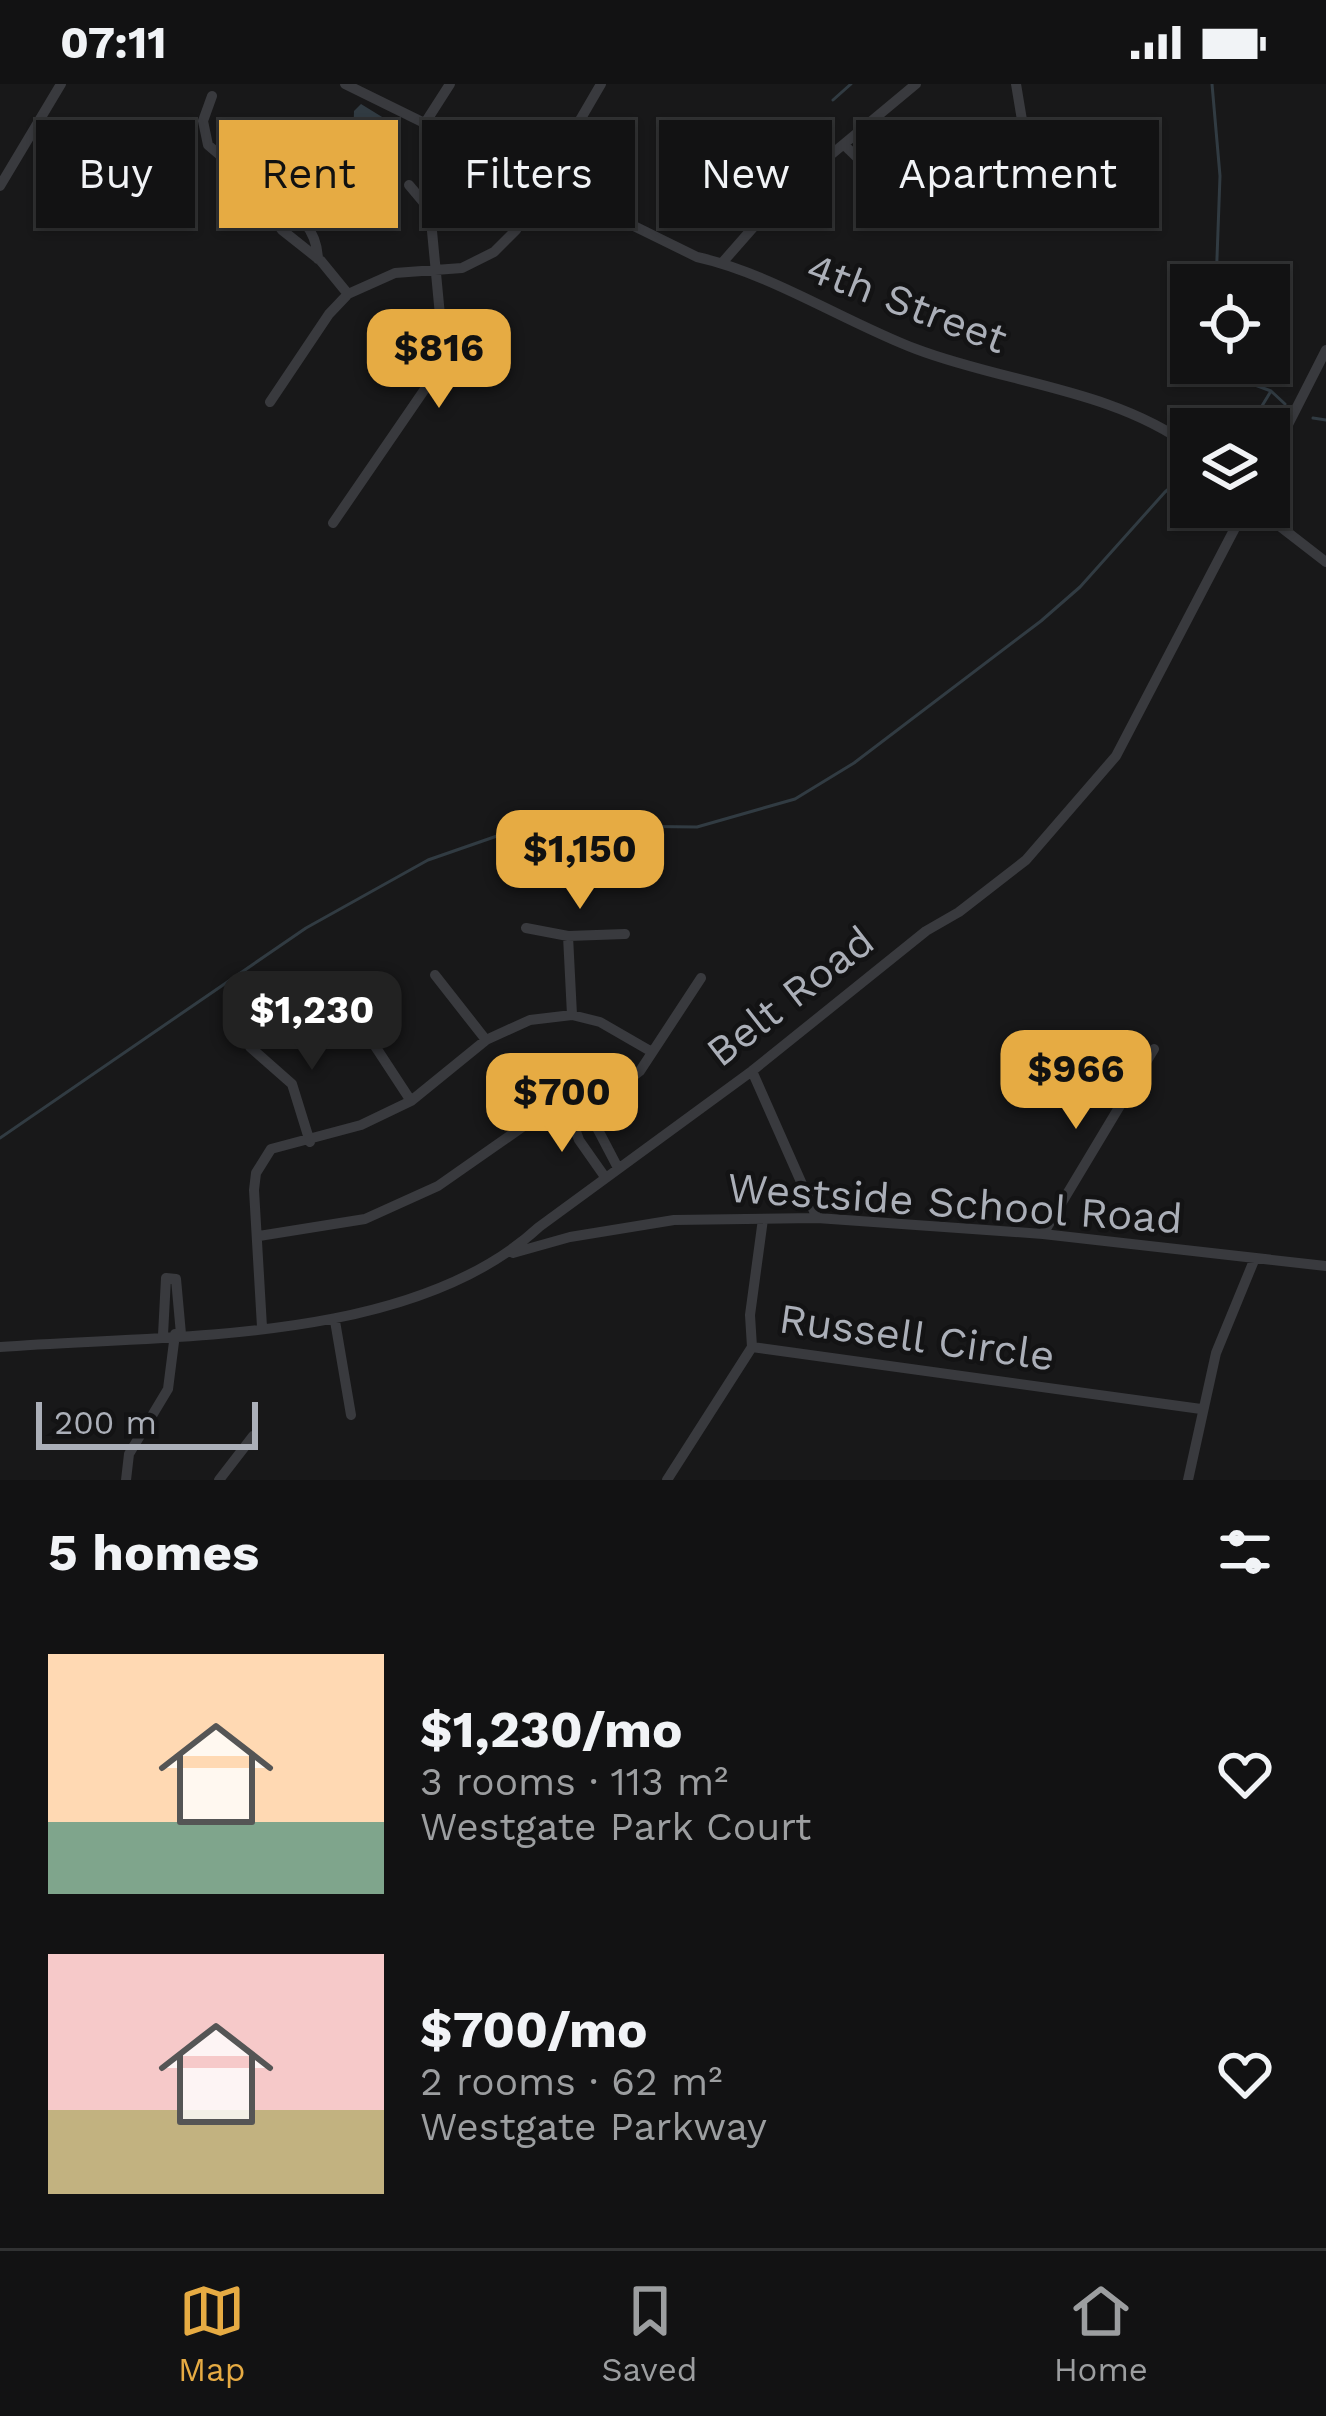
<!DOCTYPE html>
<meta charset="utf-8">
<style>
:root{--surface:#121213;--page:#1f2021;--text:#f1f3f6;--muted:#9c9ea0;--line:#313233;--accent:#e6ab43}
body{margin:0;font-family:"Work Sans",sans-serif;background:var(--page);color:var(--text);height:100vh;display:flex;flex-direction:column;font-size:45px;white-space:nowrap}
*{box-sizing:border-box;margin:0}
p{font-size:39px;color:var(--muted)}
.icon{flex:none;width:66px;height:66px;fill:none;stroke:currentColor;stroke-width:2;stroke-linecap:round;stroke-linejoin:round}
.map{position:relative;height:1396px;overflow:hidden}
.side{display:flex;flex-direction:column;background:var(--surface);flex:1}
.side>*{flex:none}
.top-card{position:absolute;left:36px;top:36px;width:1254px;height:108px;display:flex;gap:24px}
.tools{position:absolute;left:1170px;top:180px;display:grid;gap:24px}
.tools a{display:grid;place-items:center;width:120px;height:120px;border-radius:0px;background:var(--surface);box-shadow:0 3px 9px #0004,0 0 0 3px var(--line);font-size:60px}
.scale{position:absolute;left:36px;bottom:30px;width:222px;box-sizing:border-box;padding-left:12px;border:6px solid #abafb8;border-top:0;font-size:33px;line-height:42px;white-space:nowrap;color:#abafb8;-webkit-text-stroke:9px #131314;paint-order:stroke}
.price{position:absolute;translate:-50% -102px;padding:0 27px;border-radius:24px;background:var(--accent);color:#111;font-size:39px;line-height:78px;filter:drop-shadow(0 3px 6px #0008)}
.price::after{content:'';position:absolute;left:50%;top:72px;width:36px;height:27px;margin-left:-18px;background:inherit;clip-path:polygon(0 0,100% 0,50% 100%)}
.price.on{background:#222;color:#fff}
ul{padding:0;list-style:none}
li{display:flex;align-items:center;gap:36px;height:300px;padding:0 48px}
li span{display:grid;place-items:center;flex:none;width:336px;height:240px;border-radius:0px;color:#555}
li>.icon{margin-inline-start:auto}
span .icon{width:144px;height:144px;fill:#fffc;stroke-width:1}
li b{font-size:51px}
h2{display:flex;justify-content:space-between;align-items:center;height:144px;padding:0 48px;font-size:51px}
.pill{padding:0 42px;border-radius:0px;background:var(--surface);box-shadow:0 3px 9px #0004,0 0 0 3px var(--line);font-size:42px;line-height:108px}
.pill.on{background:var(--accent);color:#111}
.status{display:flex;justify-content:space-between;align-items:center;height:84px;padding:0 60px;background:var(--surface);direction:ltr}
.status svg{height:33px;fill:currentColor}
.menu{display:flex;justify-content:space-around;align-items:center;height:168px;border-top:3px solid var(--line);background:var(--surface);font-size:33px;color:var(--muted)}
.menu a{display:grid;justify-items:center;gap:6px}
.menu .on{color:var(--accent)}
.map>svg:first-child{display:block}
</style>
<div class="status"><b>07:11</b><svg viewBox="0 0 49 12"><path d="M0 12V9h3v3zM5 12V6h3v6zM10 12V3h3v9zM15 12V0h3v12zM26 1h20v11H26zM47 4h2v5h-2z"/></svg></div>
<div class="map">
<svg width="1326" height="1396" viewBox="0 0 1326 1396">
<rect width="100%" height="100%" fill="#181819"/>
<!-- water -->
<path fill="#313b42" d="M361 20 387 36 357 94 352 85 354 27Z"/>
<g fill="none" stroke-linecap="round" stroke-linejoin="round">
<!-- stream -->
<path stroke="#313b42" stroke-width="3" d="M1212 0 1220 92 1216 201
M833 16 851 0
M1243 279 1247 298 1271 307 1285 320
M1313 334 1326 336
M1248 345 1271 307
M0 1054 306 844 428 776 497 752 612 742 697 743 795 715 854 679 1041 537 1080 503 1165 408 1191 386"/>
<!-- minor -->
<path stroke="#393a3e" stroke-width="10" d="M345 0 697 173C770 189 845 238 916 265 1005 299 1113 305 1191 363
M1016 0 1025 54
M212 12 203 37 208 61 269 113 273 134 282 146 321 177 348 210
M425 39 450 0
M844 61C860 75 876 95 893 106 944 138 988 78 1025 54L1086 72
M0 102 61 0
M273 121C300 124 317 149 318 175
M273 121 310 54
M722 179 779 114 916 0
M270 318 329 230 348 210 395 189 462 184 494 168 516 146 601 0
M1269 378 1326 266
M1255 423 1326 478
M333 439 440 283 443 263 430 126 409 101
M526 844 568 852 625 850
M568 852 572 931
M435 891 486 956
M373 959 411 1017
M250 963 292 1000 310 1058
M752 987 817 1134
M584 1019 618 1084
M568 1025 579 1056 605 1093
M1043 1150 1154 965
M259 1152 365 1135 438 1102 531 1037 611 1009 640 987 701 894
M513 1169 570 1153 674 1136 817 1134 1043 1150 1326 1182
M335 1237 351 1331
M262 1243 254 1106 256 1089 271 1065 361 1041 411 1017 486 956 530 936 572 931 600 938 652 968
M163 1251 166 1194 176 1195 181 1250
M0 1263C167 1250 410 1262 539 1143L752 987 926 847 959 828 1026 776 1116 672 1246 423
M752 1263 1201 1325
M752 1263 750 1231 763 1135
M126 1396 129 1370 168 1305 175 1250
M219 1396 253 1352
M667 1396 752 1263
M1188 1396 1216 1269 1255 1174"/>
</g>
<g text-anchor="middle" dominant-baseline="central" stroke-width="9" stroke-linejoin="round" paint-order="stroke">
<!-- street labels -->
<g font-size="42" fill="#abafb8" stroke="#131314">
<text transform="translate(907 219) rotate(21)">4th Street</text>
<text transform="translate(790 912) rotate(-38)">Belt Road</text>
<text transform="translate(955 1119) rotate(4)">Westside School Road</text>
<text transform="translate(917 1253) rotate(8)">Russell Circle</text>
</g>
</g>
</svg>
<div class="tools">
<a><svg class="icon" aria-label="locate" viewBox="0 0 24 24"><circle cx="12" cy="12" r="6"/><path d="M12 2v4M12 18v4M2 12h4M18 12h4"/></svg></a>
<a><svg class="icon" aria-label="layers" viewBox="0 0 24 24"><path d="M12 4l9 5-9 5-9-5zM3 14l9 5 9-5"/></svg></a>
</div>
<div class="scale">200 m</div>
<b class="price" style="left:439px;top:327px">$816</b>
<b class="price" style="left:580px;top:828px">$1,150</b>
<b class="price on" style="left:312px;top:989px">$1,230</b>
<b class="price" style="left:1076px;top:1048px">$966</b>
<b class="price" style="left:562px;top:1071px">$700</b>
<div class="top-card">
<a class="pill">Buy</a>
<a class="pill on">Rent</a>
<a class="pill">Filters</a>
<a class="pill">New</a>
<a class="pill">Apartment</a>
</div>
</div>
<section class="side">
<h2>5 homes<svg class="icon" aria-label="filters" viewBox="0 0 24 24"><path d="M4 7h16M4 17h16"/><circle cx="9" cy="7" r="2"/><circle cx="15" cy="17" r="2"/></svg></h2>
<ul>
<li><span style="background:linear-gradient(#ffd9b3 70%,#7fa58c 0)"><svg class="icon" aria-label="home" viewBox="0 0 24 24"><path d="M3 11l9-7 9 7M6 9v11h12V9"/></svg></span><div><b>$1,230/mo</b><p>3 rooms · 113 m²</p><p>Westgate Park Court</p></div><svg class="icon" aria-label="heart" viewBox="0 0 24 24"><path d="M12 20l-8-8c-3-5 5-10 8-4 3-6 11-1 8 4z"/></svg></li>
<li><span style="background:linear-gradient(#f6c9c9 65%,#c2b280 0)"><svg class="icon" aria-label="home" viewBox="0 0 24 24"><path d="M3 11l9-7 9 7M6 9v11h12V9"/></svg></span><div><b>$700/mo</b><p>2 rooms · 62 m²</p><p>Westgate Parkway</p></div><svg class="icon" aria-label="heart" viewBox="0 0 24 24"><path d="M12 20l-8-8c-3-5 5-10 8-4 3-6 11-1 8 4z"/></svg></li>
</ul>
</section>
<nav class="menu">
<a class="on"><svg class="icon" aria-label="map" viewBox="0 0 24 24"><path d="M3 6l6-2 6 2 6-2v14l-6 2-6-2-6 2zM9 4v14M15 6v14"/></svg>Map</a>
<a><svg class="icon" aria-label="saved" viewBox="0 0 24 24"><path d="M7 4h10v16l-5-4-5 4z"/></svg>Saved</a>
<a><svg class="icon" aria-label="home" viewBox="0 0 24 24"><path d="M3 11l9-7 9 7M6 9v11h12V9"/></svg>Home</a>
</nav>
